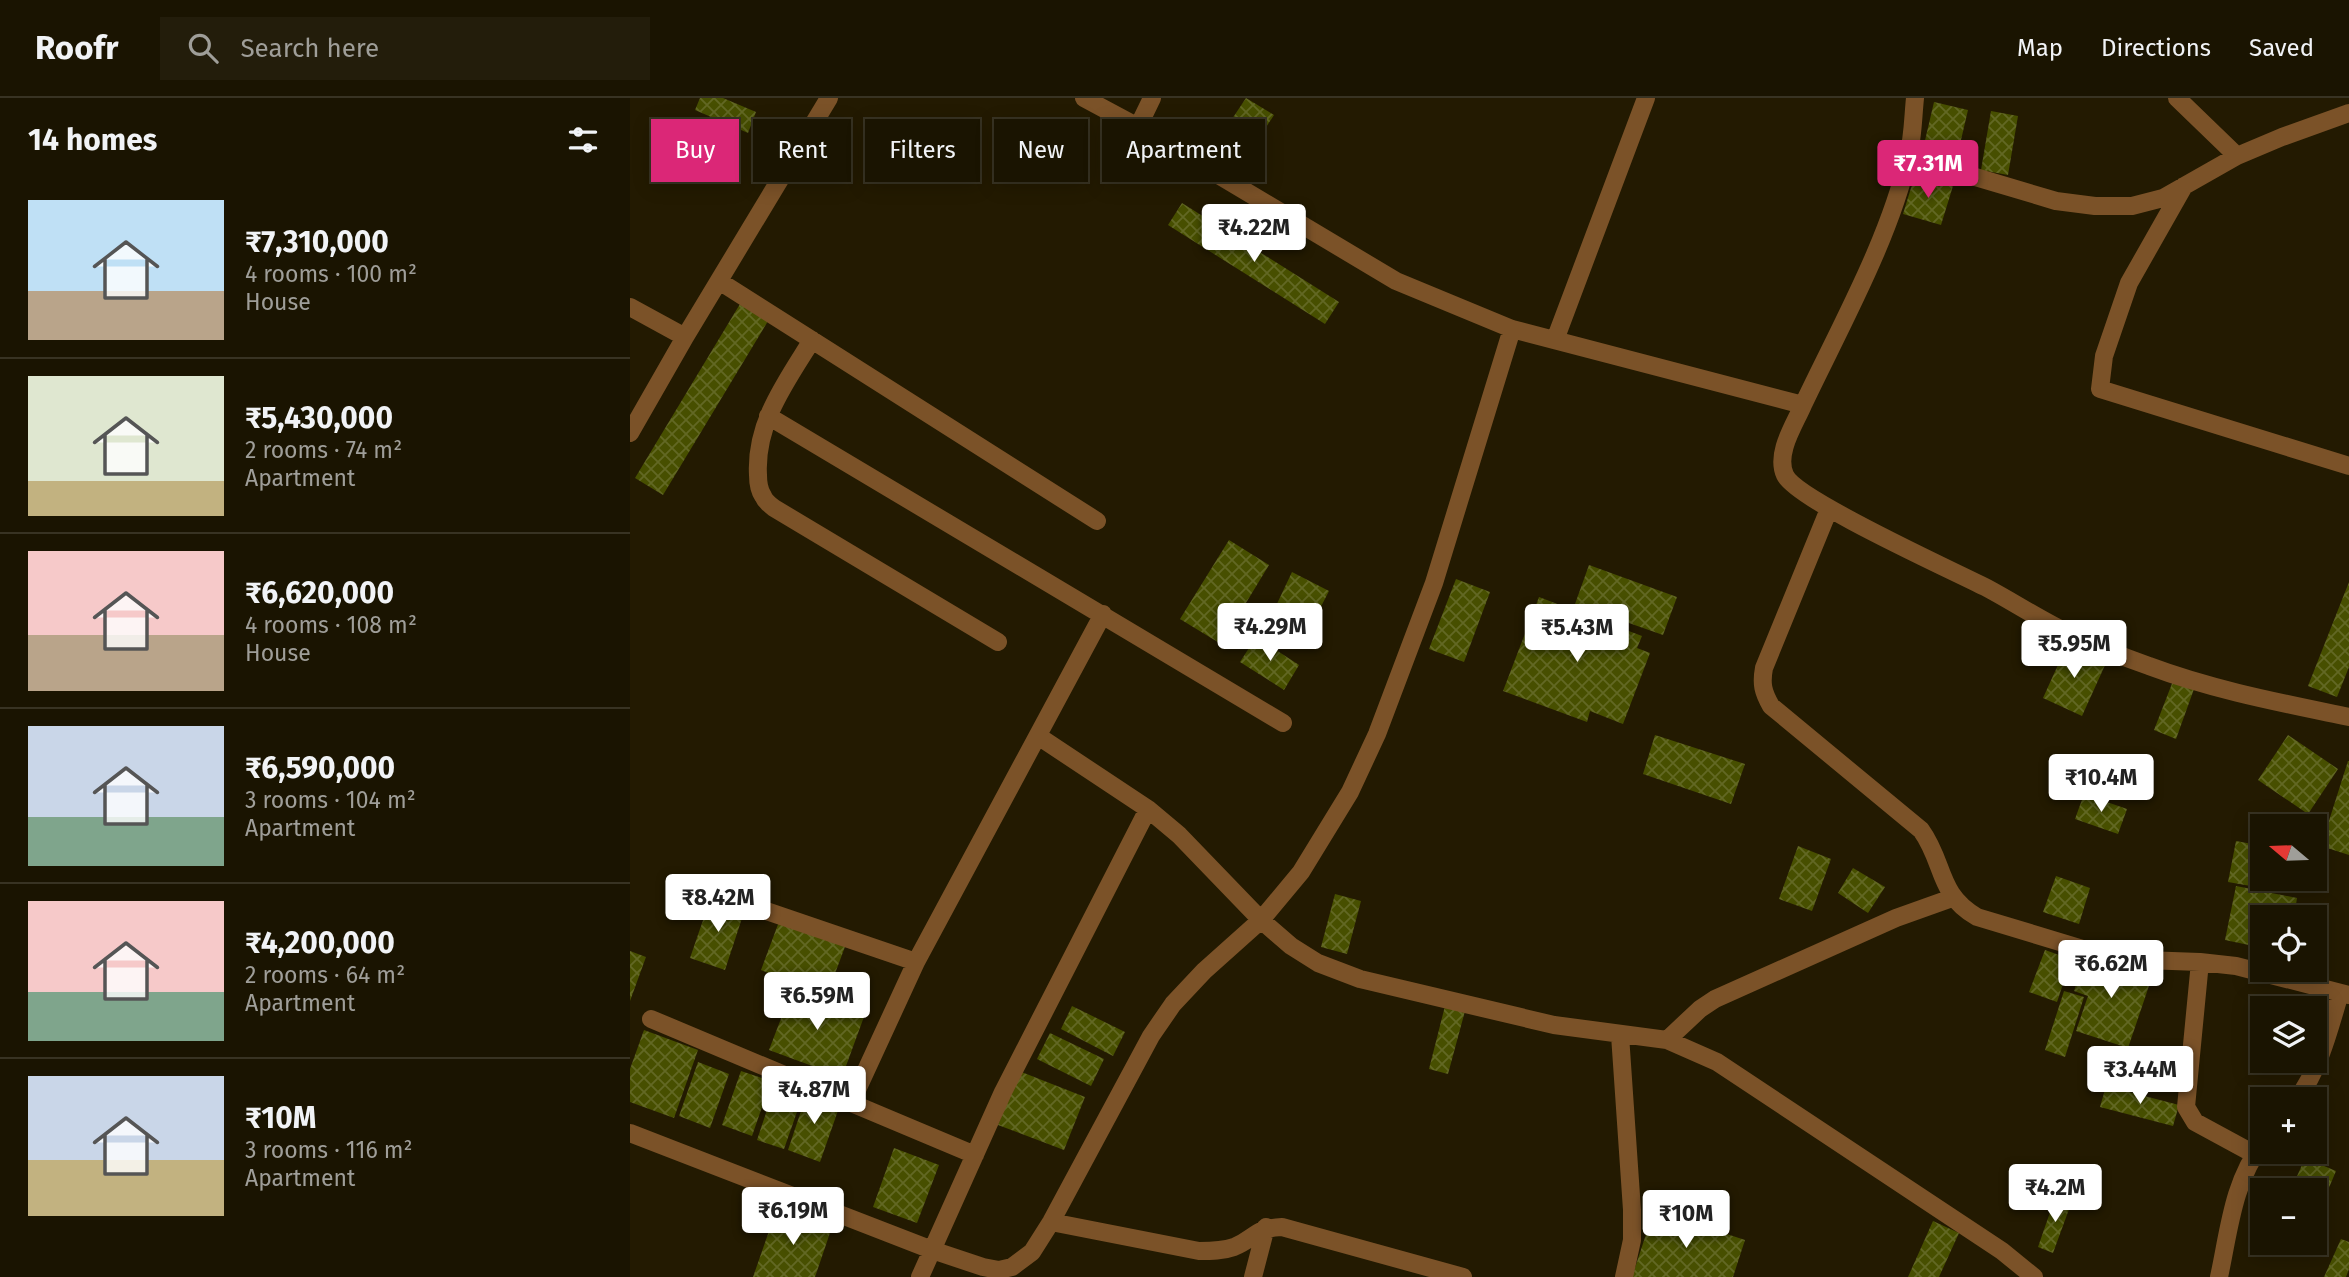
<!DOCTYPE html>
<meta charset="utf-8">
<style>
:root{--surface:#1a1401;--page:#231d0b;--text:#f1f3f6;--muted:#9f9e99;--line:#383323;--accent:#db2777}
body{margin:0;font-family:"Fira Sans",sans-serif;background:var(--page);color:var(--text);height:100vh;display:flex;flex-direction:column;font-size:26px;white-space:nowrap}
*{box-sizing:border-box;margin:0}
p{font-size:23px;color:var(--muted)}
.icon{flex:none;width:38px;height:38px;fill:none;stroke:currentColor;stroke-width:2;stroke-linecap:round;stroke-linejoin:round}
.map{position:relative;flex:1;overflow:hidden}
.details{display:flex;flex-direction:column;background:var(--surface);width:630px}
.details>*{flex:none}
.guide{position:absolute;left:21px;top:21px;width:665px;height:63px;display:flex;gap:14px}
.needle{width:46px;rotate:289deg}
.tools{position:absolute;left:1620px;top:716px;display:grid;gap:14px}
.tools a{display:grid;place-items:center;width:77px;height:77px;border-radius:0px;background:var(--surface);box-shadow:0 4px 18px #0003,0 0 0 2px var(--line);font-size:35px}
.price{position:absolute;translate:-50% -60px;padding:0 16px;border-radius:7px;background:#fff;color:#222;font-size:23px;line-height:46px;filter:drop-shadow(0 2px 4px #0008)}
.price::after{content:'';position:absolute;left:50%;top:42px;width:21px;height:16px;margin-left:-10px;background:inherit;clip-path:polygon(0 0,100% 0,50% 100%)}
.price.on{background:var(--accent);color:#fff}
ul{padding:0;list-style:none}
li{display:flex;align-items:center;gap:21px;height:175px;padding:0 28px}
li+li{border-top:2px solid var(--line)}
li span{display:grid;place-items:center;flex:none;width:196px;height:140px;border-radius:0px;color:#555}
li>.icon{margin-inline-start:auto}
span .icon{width:84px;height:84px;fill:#fffc;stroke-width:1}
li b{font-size:30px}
h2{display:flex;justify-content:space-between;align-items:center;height:84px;padding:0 28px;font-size:30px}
.tag{padding:0 24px;border-radius:0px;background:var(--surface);box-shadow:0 4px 18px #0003,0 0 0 2px var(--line);font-size:24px;line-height:63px}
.tag.on{background:var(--accent);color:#fff}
header{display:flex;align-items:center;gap:42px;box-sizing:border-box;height:98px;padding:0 35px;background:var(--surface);border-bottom:2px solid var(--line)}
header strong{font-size:33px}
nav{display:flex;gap:38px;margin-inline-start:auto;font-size:24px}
.search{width:490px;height:63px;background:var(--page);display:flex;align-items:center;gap:18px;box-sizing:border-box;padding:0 24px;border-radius:0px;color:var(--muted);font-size:26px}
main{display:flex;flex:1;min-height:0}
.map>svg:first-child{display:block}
</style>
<header>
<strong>Roofr</strong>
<div class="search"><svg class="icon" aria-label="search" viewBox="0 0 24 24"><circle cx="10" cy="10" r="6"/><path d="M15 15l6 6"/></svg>Search here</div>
<nav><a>Map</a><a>Directions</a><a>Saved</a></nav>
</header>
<main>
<section class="details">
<h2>14 homes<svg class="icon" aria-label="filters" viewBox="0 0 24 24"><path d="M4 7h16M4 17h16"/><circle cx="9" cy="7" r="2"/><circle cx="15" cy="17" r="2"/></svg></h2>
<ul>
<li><span style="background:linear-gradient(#bfe0f5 65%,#b9a48a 0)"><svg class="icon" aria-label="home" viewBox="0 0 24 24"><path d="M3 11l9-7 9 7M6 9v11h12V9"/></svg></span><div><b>₹7,310,000</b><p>4 rooms · 100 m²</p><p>House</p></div></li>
<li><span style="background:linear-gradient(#dfe7d0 75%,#c2b280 0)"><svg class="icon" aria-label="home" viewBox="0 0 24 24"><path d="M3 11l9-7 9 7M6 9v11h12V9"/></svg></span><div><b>₹5,430,000</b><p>2 rooms · 74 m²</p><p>Apartment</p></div></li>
<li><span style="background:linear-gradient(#f6c9c9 60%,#b9a48a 0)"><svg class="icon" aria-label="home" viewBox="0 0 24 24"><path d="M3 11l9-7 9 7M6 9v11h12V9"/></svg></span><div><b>₹6,620,000</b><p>4 rooms · 108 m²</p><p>House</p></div></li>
<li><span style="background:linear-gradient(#c9d6e8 65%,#7fa58c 0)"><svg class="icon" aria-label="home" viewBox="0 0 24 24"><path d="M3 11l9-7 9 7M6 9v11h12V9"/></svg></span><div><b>₹6,590,000</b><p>3 rooms · 104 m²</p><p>Apartment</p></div></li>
<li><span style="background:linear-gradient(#f6c9c9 65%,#7fa58c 0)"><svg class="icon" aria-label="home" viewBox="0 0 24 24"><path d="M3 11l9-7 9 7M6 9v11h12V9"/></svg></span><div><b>₹4,200,000</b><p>2 rooms · 64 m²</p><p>Apartment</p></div></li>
<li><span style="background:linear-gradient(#c9d6e8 60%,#c2b280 0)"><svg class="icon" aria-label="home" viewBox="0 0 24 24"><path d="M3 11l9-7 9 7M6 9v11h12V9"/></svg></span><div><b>₹10M</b><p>3 rooms · 116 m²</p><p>Apartment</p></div></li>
</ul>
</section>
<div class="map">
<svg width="1719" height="1179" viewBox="0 0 1719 1179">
<defs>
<pattern id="building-cross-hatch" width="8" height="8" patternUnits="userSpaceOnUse" patternTransform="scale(1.75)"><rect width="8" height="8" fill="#474f00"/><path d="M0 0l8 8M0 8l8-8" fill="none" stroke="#626824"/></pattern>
</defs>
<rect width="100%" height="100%" fill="#231a01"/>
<!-- building -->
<path fill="url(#building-cross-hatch)" d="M70 0H93L126 14 118 35 65 12Z
M616 0 644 17 614 63 586 45Z
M1304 4 1338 12 1327 59 1293 51Z
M1361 13 1388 18 1378 77 1351 72Z
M1285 77 1323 88 1311 127 1273 116Z
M552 105 709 204 695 226 538 127Z
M110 206 138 223 33 397 5 380Z
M599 442 639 467 591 546 550 521Z
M959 467 1047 499 1033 537 945 506Z
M662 474 699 493 681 528 645 510Z
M826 481 860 494 834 564 799 551Z
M1719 484V569L1707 599 1678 588Z
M909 499 1012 538 1007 550 1020 555 993 626 960 613 957 624 873 593Z
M626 539 669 567 654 592 610 564Z
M1437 547 1476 565 1452 618 1413 600Z
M1543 583 1564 591 1546 641 1524 632Z
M1025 637 1115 666 1101 706 1013 676Z
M1658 637 1708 671 1678 716 1628 682Z
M1718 663H1719V757L1691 748Z
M1454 696 1497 711 1488 736 1445 721Z
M1606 743 1633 748V780H1652L1649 793 1598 784Z
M1168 748 1201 761 1182 813 1149 801Z
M1223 770 1255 789 1238 815 1208 795Z
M1426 778 1460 790 1449 826 1413 814Z
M1606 788 1667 800 1664 819H1633V850L1595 842Z
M705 796 731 803 717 856 691 849Z
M81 799 115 811 95 872 60 860Z
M150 821 216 846 197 897 131 872Z
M1415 852 1449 864 1442 886 1434 883 1427 904 1399 894Z
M0 853 16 859 0 903Z
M1456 857 1522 879 1498 950 1446 933 1458 898 1444 893Z
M163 889 235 916 212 979 139 952Z
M1434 893 1454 899 1435 959 1415 952Z
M442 908 495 934 483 958 431 931Z
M815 908 835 913 818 976 799 971Z
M14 932 68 952 44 1020 0 1004V971Z
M420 935 474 961 461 988 407 961Z
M68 964 99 976 80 1030 49 1018Z
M111 973 141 983 122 1038 92 1027Z
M389 973 455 999 434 1052 368 1027Z
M147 982 175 991 154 1051 127 1042Z
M1476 988 1549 1007 1543 1028 1470 1009Z
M178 992 211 1004 190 1064 158 1052Z
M264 1050 309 1067 287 1125 243 1109Z
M1675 1060 1706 1073 1685 1123V1092H1661Z
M1426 1097 1442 1103 1423 1155 1408 1149Z
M147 1110 202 1129 185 1179H123Z
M1024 1112 1115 1142 1103 1179H1002Z
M1303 1123 1329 1135 1309 1179H1278Z
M1711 1141 1719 1144V1171L1716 1179H1694Z"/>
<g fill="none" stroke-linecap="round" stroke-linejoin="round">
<!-- minor -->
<path stroke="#7b5228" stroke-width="18" d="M454 0 508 29 522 0
M1547 0 1607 58
M508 29 766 183 882 231 1173 307C1209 231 1260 140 1278 59 1283 40 1283 19 1285 0
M1278 59 1426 103 1465 108H1502L1533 100 1607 58 1652 39 1719 15
M1554 88 1499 185 1474 258 1470 291 1719 368
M89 183 467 423
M0 209 55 239
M182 242C156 284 125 325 128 377 128 384 129 392 133 398 135 403 140 407 144 410L368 544
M925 242 1016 0
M1173 307C1165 326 1145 355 1155 377 1166 402 1324 473 1357 490 1385 505 1412 523 1440 536 1466 548 1493 559 1519 568 1583 592 1652 605 1719 619
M138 318 653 625
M0 335 55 239 199 0
M1199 411 1134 570C1131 586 1133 594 1141 608L1291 732C1315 765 1307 796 1347 819L1486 861 1570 864 1606 868 1719 897
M408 638 518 711 549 737 631 822 661 848 688 865 730 881 924 927 1037 942 1087 964 1372 1153 1404 1179
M92 798 286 864
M1570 864 1556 1009 1565 1024 1624 1056
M21 921 345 1057
M990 937 1002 1112V1142L994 1179
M1037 942 1070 911 1085 901 1266 820 1322 800
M1667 1001C1690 970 1699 932 1710 895
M221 1005 286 864 473 516
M0 1035 302 1152 353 1169 369 1172 382 1169 402 1154 421 1124 521 938 543 906 574 873 631 822 671 774 720 694 747 636 804 485 882 231
M421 1124 569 1153C581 1153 593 1153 604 1149 626 1140 624 1130 652 1129L833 1179
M290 1179 373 994 518 711
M623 1179 636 1129
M1589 1179C1599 1133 1603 1083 1633 1045"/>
</g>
</svg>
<div class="tools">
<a><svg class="needle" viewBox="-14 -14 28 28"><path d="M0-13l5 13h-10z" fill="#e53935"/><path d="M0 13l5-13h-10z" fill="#9f9e99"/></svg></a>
<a><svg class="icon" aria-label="locate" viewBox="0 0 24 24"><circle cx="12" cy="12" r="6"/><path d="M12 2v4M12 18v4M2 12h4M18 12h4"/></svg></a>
<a><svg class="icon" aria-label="layers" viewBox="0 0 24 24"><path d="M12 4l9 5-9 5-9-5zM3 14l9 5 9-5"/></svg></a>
<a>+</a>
<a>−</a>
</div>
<b class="price on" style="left:1298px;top:102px">₹7.31M</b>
<b class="price" style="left:624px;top:166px">₹4.22M</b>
<b class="price" style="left:640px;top:565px">₹4.29M</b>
<b class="price" style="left:947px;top:566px">₹5.43M</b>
<b class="price" style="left:1444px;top:582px">₹5.95M</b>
<b class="price" style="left:1471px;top:716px">₹10.4M</b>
<b class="price" style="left:88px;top:836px">₹8.42M</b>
<b class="price" style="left:1481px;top:902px">₹6.62M</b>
<b class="price" style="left:187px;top:934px">₹6.59M</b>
<b class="price" style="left:1510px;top:1008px">₹3.44M</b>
<b class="price" style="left:184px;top:1028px">₹4.87M</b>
<b class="price" style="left:1425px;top:1126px">₹4.2M</b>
<b class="price" style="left:163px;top:1149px">₹6.19M</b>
<b class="price" style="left:1056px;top:1152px">₹10M</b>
<div class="guide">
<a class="tag on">Buy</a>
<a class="tag">Rent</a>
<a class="tag">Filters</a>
<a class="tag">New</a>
<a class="tag">Apartment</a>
</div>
</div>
</main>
